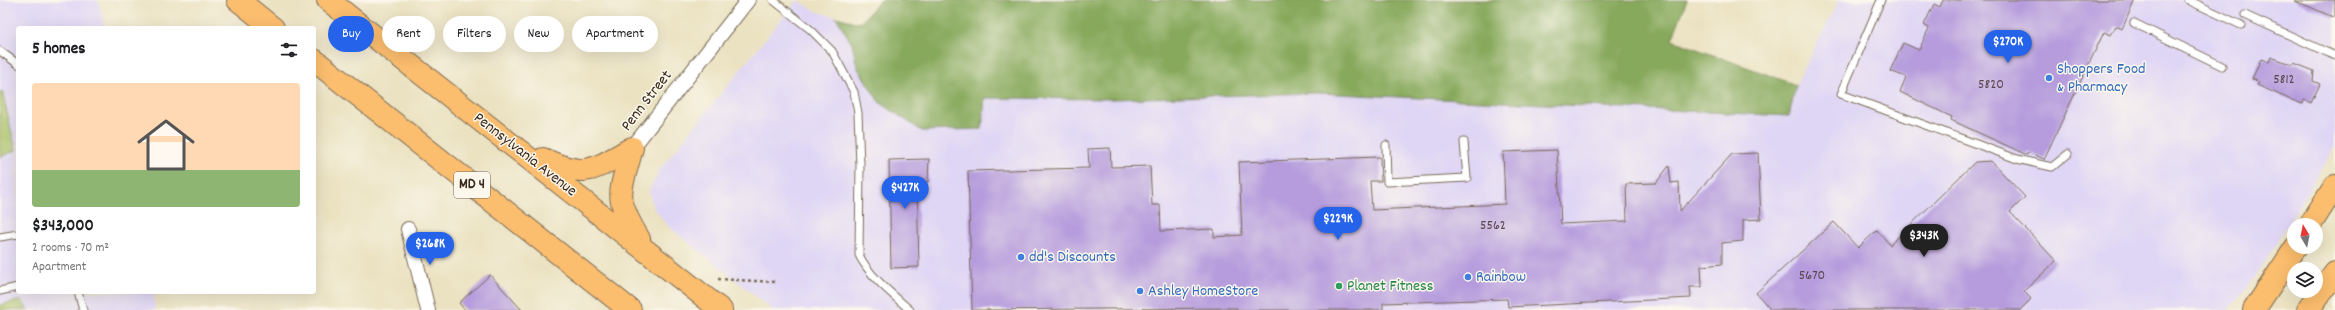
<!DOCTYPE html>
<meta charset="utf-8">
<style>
:root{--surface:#fff;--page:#f2f2f2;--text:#202124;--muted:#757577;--line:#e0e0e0;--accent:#2563eb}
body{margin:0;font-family:Dekko,sans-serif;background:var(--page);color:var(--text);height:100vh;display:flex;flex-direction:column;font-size:15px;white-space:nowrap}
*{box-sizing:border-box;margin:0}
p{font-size:13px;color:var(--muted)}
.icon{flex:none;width:22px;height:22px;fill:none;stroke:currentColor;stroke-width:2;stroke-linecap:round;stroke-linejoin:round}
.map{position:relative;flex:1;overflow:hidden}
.side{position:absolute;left:16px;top:26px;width:300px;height:268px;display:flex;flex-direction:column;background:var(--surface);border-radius:4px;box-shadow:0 4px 16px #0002}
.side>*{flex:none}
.top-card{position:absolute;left:328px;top:16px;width:380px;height:36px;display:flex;gap:8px}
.needle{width:26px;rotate:350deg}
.buttons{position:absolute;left:2287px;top:218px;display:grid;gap:8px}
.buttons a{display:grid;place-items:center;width:36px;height:36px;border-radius:50%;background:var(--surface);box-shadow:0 4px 16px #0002;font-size:20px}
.price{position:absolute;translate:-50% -34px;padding:0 9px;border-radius:14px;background:var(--accent);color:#fff;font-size:13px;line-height:26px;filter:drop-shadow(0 1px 2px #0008)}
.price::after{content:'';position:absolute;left:50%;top:24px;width:12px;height:9px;margin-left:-6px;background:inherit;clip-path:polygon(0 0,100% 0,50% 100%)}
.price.current{background:#222;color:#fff}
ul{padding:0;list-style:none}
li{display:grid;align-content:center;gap:8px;height:212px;padding:0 16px}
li+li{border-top:1px solid var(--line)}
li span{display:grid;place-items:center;height:124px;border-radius:4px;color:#555}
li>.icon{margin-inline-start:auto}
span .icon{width:72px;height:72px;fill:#fffc;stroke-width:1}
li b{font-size:17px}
h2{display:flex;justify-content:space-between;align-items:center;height:48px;padding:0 16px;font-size:17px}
.chip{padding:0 14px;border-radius:18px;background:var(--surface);box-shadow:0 4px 16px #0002;font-size:14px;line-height:36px}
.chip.current{background:var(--accent);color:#fff}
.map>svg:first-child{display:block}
</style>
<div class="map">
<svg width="2335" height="310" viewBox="0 0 2335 310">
<rect width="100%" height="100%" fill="#fbf7ec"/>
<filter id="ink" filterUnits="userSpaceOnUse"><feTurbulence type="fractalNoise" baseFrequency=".025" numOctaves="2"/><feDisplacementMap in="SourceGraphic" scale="8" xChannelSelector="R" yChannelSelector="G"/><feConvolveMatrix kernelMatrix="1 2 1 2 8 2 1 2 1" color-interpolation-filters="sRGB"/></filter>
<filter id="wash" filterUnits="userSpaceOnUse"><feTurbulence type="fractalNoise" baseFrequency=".012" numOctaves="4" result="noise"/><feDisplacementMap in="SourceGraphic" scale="16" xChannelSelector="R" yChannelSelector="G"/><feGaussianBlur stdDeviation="0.9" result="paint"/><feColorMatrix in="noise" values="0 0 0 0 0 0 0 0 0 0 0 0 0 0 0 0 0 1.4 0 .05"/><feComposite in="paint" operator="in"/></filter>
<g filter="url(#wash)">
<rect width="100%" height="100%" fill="#ebe2c1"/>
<!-- built -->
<path fill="#dfd5f5" d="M0 0H98L105 28H18V292H154L155 310H0Z
M797 0 818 12 836 17 852 44 857 67 982 129 984 98 1317 93 1789 116 1796 85 1839 0H2335V147L2257 275 2229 310H773L669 227 653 207 649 191 660 169Z"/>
<!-- green -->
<path fill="#aac368" stroke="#727643" d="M2 91 16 150 0 157V92Z
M21 300 28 310H0V305Z"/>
<!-- forest -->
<path fill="#87a95c" stroke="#616a3d" d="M881 0H1687L1672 40 1796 85 1789 116 1317 93 1114 99 985 98 982 129 922 131 879 102 857 67 852 44 836 17 860 23Z"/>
<g id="blocks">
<!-- building -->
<path fill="#b69cdd" d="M1943 0H2135L2122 29 2116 26 2111 35 2104 32 2044 159 2028 152 2027 155 1951 120 1952 117 1900 92 1906 77 1890 71 1903 43 1919 50 1929 28 1924 25 1934 4 1940 7Z
M2294 0H2335V18Z
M2271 57 2293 65 2294 63 2314 71 2313 81 2320 84 2311 103 2304 100 2303 104 2289 99 2257 85 2259 82 2252 79 2261 59 2269 62Z
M1110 148 1111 167 1150 166 1152 205H1160L1161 231 1214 229V237L1242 235 1239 162 1380 157 1381 181H1370L1372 210 1505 204 1503 152 1557 150 1561 224 1627 221 1626 184 1656 183 1669 166 1671 183 1679 182 1680 211 1732 154 1758 153 1761 219 1743 220V241L1722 243V264L1701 266 1702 287H1690L1691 298 1508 307 1507 299 1383 303V310H1237V308L972 310 968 171 1089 168 1088 149Z
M929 159 928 182H917L919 267 891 268 889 160Z
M1991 161 2025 197 2010 212 2056 261 2024 291 2031 299 2020 310H1771L1756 293 1834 222 1858 248 1877 230 1890 245 1975 162Z
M490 275 522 310H465L459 303Z"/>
</g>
</g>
<g filter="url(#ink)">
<use href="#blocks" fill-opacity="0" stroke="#796a57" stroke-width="1"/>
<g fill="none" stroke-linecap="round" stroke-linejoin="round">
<defs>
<path id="lane" d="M773 0 811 30 832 51 854 92 858 113 860 165 859 255C870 277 891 293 910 310
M1881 0 1841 94 2017 159 2052 167 2068 154
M2188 0 2241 25
M2245 15 2335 56
M2134 23 2222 66
M0 51 18 64
M1386 145 1387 182 1467 178 1464 142
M0 237 18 234
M0 291 18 287
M78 292 83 310"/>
<path id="street" d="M632 148 748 0
M408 229 428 310"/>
<path id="primary" d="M2310 225 2335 186
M2254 310 2296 247
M2308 310 2335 273"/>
<path id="highway" d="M238 0 273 28
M328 0 721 310
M314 60 630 310
M632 148C620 194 613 196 639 239
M543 159C587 178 591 171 632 148"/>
</defs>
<!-- lane casing -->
<use href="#lane" stroke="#796a57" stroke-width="9"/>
<!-- street casing -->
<use href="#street" stroke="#796a57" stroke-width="16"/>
<!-- primary casing -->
<use href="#primary" stroke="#796a57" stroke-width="24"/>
<!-- highway casing -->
<use href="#highway" stroke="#796a57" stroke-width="24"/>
<!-- path -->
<path stroke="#796a57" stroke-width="2.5" stroke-dasharray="3 3" stroke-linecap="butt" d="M718 279 775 282"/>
<!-- lane -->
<use href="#lane" stroke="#fff" stroke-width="7"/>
<!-- street -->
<use href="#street" stroke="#fff" stroke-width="14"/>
<!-- primary -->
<use href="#primary" stroke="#fbbd6e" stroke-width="22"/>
<!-- highway -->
<use href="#highway" stroke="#fbbd6e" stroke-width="22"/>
</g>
</g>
<!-- markers -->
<g fill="#3f7fe0" stroke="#fbf7ec" stroke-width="1.5">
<circle cx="2049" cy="78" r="4"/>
<circle cx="1021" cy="257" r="4"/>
<circle cx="1468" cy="277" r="4"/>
<circle cx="1140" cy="291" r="4"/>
</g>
<circle fill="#2e9e5b" stroke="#fbf7ec" stroke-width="1.5" cx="1339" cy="286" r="4"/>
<g text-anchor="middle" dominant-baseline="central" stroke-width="3" stroke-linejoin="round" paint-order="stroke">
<!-- number labels -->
<g font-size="14" fill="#5a464e">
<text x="2284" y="80">5812</text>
<text x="1991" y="85">5820</text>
<text x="1493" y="226">5562</text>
<text x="1812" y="276">5670</text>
</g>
<!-- shield labels -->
<rect fill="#fbf7ec" stroke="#75685c" stroke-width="1" x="454" y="172" width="36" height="26" rx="3"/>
<g font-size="15" font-weight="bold" fill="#3b2a1e">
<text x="472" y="185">MD 4</text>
</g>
<!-- shop labels -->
<g font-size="16" fill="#366cbe" stroke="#fbf7ec" text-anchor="start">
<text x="2057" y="69">Shoppers Food<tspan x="2057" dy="18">&amp; Pharmacy</tspan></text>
<text x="1029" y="257">dd's Discounts</text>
<text x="1476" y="277">Rainbow</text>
<text x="1148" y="291">Ashley HomeStore</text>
</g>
<!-- street labels -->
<g font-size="16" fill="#3b2a1e" stroke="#fbf7ec">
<text transform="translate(647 101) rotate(-52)">Penn Street</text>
<text transform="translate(525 155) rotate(38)">Pennsylvania Avenue</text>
</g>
<!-- leisure labels -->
<g font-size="16" fill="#27864d" stroke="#fbf7ec" text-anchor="start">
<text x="1347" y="286">Planet Fitness</text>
</g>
</g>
</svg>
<div class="buttons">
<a><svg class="needle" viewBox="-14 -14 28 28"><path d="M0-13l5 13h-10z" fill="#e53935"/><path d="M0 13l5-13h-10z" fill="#757577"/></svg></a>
<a><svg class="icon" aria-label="layers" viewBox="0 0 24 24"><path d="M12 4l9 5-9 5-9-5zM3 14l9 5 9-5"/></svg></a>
</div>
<b class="price" style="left:2008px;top:64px">$270K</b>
<b class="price" style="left:905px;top:210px">$427K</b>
<b class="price" style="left:1338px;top:241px">$229K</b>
<b class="price current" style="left:1924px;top:258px">$343K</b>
<b class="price" style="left:430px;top:266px">$268K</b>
<div class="top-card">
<a class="chip current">Buy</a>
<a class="chip">Rent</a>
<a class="chip">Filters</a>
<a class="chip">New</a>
<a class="chip">Apartment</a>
</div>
<section class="side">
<h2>5 homes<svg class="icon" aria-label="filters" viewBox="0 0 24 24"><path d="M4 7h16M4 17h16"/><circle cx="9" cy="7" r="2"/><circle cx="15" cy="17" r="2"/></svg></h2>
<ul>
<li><span style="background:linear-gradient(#ffd9b3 70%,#8fb573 0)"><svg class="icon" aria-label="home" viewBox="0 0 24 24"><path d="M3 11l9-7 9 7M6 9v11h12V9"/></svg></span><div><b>$343,000</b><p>2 rooms · 70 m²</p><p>Apartment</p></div></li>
</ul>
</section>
</div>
